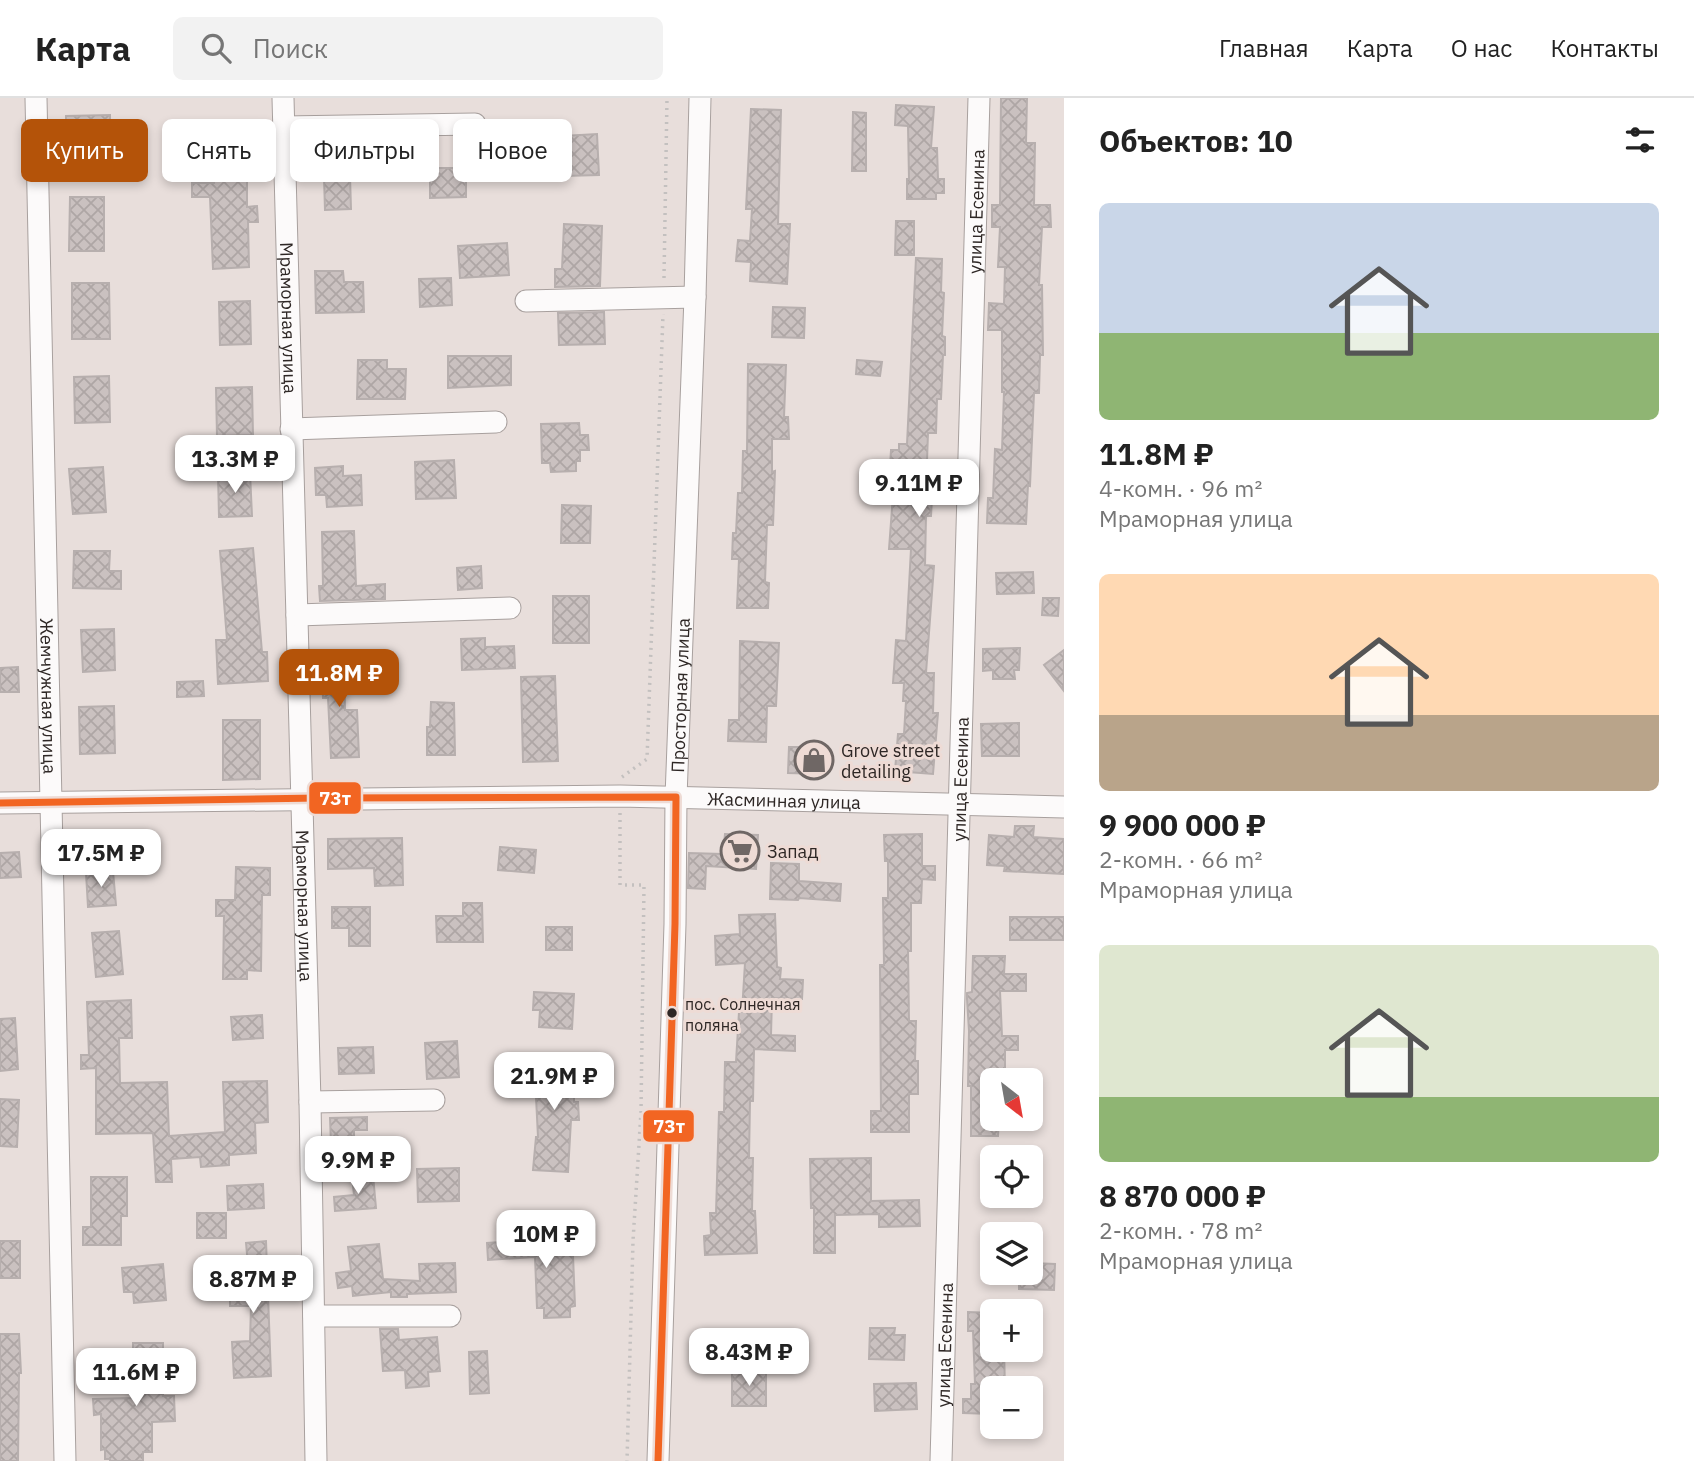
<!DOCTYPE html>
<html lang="ru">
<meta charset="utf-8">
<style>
:root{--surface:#fff;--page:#f2f2f2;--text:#222;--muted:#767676;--line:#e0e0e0;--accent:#b45309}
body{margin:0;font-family:"IBM Plex Sans",sans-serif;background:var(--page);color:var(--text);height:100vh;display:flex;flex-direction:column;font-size:26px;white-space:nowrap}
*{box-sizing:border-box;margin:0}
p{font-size:23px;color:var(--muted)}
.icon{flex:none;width:38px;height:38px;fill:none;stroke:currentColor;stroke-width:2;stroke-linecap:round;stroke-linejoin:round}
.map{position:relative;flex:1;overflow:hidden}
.drawer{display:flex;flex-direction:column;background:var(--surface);width:630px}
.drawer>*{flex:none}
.banner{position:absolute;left:21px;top:21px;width:665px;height:63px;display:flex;gap:14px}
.needle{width:46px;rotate:149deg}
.controls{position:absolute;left:980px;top:970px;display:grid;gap:14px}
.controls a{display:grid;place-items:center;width:63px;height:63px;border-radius:10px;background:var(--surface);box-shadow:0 4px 10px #0003;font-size:35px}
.price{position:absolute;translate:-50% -60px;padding:0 16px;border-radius:14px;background:#fff;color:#222;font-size:23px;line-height:46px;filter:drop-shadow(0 2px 4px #0008)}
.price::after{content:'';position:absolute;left:50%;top:42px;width:21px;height:16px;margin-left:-10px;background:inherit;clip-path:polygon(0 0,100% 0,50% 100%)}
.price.current{background:var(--accent);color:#fff}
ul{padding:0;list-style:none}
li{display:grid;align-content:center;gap:14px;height:371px;padding:0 35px}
li span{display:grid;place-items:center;height:217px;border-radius:10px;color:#555}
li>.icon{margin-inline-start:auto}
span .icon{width:126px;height:126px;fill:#fffc;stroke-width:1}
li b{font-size:30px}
h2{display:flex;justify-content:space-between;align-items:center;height:84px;padding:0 35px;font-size:30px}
.pill{padding:0 24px;border-radius:10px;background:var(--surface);box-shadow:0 4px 10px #0003;font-size:24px;line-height:63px}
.pill.current{background:var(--accent);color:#fff}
header{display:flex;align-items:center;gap:42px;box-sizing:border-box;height:98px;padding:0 35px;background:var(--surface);border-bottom:2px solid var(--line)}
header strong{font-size:33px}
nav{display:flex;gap:38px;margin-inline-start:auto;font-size:24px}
.search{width:490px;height:63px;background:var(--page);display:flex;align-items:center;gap:18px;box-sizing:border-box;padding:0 24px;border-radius:10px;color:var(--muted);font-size:26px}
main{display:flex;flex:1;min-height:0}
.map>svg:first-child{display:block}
</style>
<header>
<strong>Карта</strong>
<div class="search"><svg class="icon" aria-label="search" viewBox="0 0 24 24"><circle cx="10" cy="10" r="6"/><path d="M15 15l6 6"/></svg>Поиск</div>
<nav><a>Главная</a><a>Карта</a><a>О нас</a><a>Контакты</a></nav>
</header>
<main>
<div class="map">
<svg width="1064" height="1363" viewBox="0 0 1064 1363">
<defs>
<pattern id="building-cross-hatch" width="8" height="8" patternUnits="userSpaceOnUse" patternTransform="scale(1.75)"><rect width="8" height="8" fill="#cac1c0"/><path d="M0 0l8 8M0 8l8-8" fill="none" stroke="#aea6a5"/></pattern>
</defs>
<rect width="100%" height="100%" fill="#e8dedb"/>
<!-- building -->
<path fill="url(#building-cross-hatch)" stroke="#b7afae" stroke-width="2" d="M1001 0H1027L1026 45H1035L1034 107H1050L1051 129H1042L1039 187H1042L1043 257H1040L1039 295H1034L1030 388 1028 387 1026 426 987 425 988 400H993L995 351 1002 352 1004 294H1002V232H988L989 205 1004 206 1005 169H998L1000 129H992V107H1000Z
M896 7 934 9 931 50H937L938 81H944V95H936V101H907V81H909L908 28 895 27Z
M751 11 781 12 778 126H790L787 186 750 183 751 164 736 163 738 142 750 143 752 111H746Z
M853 14 866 15V73H852Z
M110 17V44H99V71L66 72V18Z
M597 36 599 77 564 78 563 38Z
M215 39H247V109L257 108 258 124H248L249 169 213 171 210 99H192V85H214Z
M430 70H466V99L430 100Z
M350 78 351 111 325 112 324 79Z
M70 99H104V153H69Z
M896 123H914V157H895Z
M564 126 602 128 600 188 555 189V171H562Z
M507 145 509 177 460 180 458 148Z
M916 160 942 161 941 194 944 195 942 238 945 239V257H943L941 301H937L936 335H928L927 363 947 364 946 384 933 383 931 418H926L925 467 934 468 926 575H934L933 615H938L933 676 895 673 898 636H904L906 603H903L904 585H893L896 542 906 543 911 451H889L895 370H890L891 352H899V346H907Z
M315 173H343L344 184H363L364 214 316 215Z
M451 180 452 207 420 209 419 181Z
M72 185H109L110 241H72Z
M250 203 251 246 220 247 219 204Z
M773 209 805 210 804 240 772 239Z
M604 214 605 246 559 247 558 215Z
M448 258H511V287L448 290Z
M358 262H387V271H406L405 301H357Z
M857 262 882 264 880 278 856 276Z
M748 266 786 267 784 319H788L789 341H772V374L775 373 773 427H767L765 484 769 485 768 510H737L739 461H732L733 435H736L738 395H742L743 353H747Z
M109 278 110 324 75 325 74 279Z
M252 289 253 337 217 338 216 290Z
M579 325 580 337H588L589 352H580V363H576V373L551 374 550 365H542L541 326Z
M454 362 456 400 416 401 415 364Z
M343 368V378L361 377 362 407 327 409 326 397H316L315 370Z
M103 369 106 414 73 416 69 371Z
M250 375 252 418 219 419 218 376Z
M562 407 591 408 590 445H561Z
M354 433 356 488 385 486V501L320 503 319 488H323L322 434Z
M253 450 262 554H267L268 583 218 586 216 542H227L220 453Z
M74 453H110L109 473H121V491L73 490Z
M481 468 482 490 458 492 457 470Z
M1033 474 1034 495 997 496 996 475Z
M553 498H589V545H553Z
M1043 500H1059L1058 518 1042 517Z
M114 531 115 572 83 574 81 532Z
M485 540V549L514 548 515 570 462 572 461 541Z
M740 543 779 545 776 608H767L766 644 728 643 729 622H739Z
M1020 550 1019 572H1014L1015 581H993V572L983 573V551Z
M1064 552V593L1044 567Z
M344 555 345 612H357L359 659 331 660 328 600H323L322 556Z
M18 569 19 594H0V570Z
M555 578 558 663 523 664 521 579Z
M203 583 204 598 177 599V584Z
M431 604 454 605 455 657H427V629H430Z
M114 608 115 655 80 656 79 609Z
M223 622H260V681L223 682Z
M1019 625V658H982L981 626Z
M789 649H821V676L788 675Z
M1015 728H1034L1033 739 1064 741V776L1004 773 1005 768 987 767 989 737 1014 739Z
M725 736 758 737 756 771 706 768 705 791 688 790 689 755 723 756Z
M922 736V768H935V782L922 781 921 805H911V853H908L909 923H916L915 963H918V996H909V1034H871V1013H881L880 867H884L883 800H888V763H885L884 737Z
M402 740 403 787 375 788 374 770 328 771V741Z
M500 749 536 752 534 775 498 772Z
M19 754 21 779 0 780V755Z
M771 765 799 766V783L841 786 840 803 799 800 798 802 770 801Z
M236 769 270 770V797H262L261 873 247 872V881H223L224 818H216V802H235Z
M113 773 116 807 88 809 86 775Z
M463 805H482L483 844H437L436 818H463Z
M332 809H370V848H349V830H332Z
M775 816 777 869 781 870 780 881 803 882 802 901 772 900 771 937 795 938V953L754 951 753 1003H750L749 1060H753L752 1113H755L757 1155 705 1157 704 1138 711 1137 710 1115H716L719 1014H724L725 964H736L739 914H742L745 865 716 867 715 838 740 836 739 817Z
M1010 819H1064V842H1010Z
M546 829H572V852H546Z
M119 833 123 876 96 879 92 835Z
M973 858H1005L1004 876H1026V893H1000L1002 938H1018V952H1005V982H992V1020H999L998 1038H971V988H968L969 933 967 901V895L972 894Z
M534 894 574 896 572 931 539 929 540 912H533Z
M131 902 132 940H119L120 985 167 984 169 1038 225 1034 223 984 267 983 268 1024 255 1025 256 1055 229 1057V1067L201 1069 200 1059 171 1061 172 1084H156L153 1035 96 1036V970L81 971V957H89L87 904Z
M262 917 263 940 233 942 231 919Z
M15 920 18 971 0 973V921Z
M457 943 459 979 427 981 425 945Z
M373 949 374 975 339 976 338 950Z
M534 959H574V1004H578L579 1022H571L568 1074 533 1072 536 1039H538Z
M0 1001 19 1002 17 1049 0 1048Z
M367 1019V1032H354V1045L331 1046 330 1020Z
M871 1060V1103L919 1102 920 1128 879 1129V1116L835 1117V1155H814V1110H811L810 1061Z
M459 1070V1103L418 1104 417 1071Z
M373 1077 376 1110 335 1113 334 1099 354 1097 352 1079Z
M91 1079H127V1118H121V1147H83V1129H91Z
M263 1086 264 1110 228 1112 227 1088Z
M197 1115H226V1140H197Z
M579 1139 581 1157H573L575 1208 570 1209V1219L544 1220V1210H537L535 1159 488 1162 487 1145Z
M0 1143H20V1180H0Z
M266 1143 271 1278 234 1280 232 1244 250 1243 251 1208H230V1179L249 1178 246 1145Z
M379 1146 383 1181 420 1183 419 1166 455 1165 456 1194 407 1196V1199H391V1194L353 1198 352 1188 338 1190 336 1175 351 1173 348 1149Z
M1031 1165 1055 1166 1054 1192 1019 1191V1174H1031Z
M163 1166 166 1202 134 1205 133 1194H124L122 1170Z
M968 1214 992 1215V1251H1004L1005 1290H992V1316L963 1315V1301H971V1286H975L973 1233H968Z
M870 1230H895L894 1237H905L904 1262 869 1261Z
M380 1231H398L399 1242 437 1239 440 1273 428 1274 429 1288 406 1290 405 1272 383 1273Z
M0 1236H19L21 1275H19L18 1363H0Z
M133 1245H163V1298H174L175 1323 152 1324V1354H143V1363H110V1361H105V1351L101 1352V1316L94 1317 93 1301 133 1300Z
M487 1253 489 1295 470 1296 469 1254Z
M732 1271H766V1308H732Z
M916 1285 917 1311 875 1313 874 1286Z"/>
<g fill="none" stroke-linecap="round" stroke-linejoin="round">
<defs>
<g id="minor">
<path id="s1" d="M36 0 65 1363"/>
<path id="s2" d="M283 0 310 1004 316 1363"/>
<path d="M284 29 475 26"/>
<path d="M526 203 695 199"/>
<path d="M291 331 496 324"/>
<path d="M297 517 510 510"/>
<path id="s3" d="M0 705 620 698 1064 709"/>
<path d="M310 1004 434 1002"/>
<path d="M314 1218H450"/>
<path id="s4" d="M658 1363 675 826 676 699 695 199 700 0"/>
<path id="s5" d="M941 1363 979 0"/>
</g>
</defs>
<!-- minor casing -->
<use href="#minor" stroke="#a8a09e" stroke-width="23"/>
<!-- path -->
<path stroke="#c3c0bf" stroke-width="3.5" stroke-dasharray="2 5" stroke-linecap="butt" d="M664 180 667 0
M622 679 647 661 663 216
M620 715V787H644L641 1014 633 1143 627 1363"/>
<!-- minor -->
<use href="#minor" stroke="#fcfafa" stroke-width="21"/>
<defs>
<path id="bus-1" d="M0 705 319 700 676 699 675 826 658 1363"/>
</defs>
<!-- bus-1 casing -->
<use href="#bus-1" stroke="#eedbd5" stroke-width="12"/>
<!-- bus-1 -->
<use href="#bus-1" stroke="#f26522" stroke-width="7"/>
</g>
<!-- icons -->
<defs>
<symbol id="shop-ring" viewBox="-11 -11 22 22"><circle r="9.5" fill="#eedbd5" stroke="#6f6765" stroke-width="1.5"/><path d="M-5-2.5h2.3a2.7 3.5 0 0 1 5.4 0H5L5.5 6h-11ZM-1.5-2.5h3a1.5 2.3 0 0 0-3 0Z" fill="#6f6765"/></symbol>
<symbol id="supermarket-ring" viewBox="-11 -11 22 22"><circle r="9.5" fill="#eedbd5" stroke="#6f6765" stroke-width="1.5"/><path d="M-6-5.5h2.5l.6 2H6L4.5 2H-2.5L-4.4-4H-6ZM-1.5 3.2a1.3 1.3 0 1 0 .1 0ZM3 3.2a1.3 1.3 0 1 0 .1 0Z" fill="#6f6765"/></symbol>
</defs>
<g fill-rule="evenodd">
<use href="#shop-ring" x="792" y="640" width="44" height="44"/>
<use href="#supermarket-ring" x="718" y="731" width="44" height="44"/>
</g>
<!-- markers -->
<circle fill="#2e2725" stroke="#eedbd5" stroke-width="2.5" cx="672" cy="915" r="6"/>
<g text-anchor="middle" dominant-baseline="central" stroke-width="6" stroke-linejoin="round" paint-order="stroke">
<!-- bus labels -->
<g font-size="16" fill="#2e2725" stroke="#eedbd5" text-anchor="start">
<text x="685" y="906">пос. Солнечная<tspan x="685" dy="21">поляна</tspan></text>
</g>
<!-- street labels -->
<g font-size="18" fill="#2e2725" stroke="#eedbd5">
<text stroke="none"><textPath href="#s5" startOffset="1250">улица Есенина</textPath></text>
<text stroke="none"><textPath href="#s2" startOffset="220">Мраморная улица</textPath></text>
<text stroke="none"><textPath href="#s4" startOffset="766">Просторная улица</textPath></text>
<text stroke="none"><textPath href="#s1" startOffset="598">Жемчужная улица</textPath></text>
<text stroke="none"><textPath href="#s5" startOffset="682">улица Есенина</textPath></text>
<text stroke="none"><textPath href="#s3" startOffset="784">Жасминная улица</textPath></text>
<text stroke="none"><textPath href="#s2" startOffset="808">Мраморная улица</textPath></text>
<text stroke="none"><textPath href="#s5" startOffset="116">улица Есенина</textPath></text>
</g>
<!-- poi labels -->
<g font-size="18" fill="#2e2725" stroke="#eedbd5" text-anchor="start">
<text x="841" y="652">Grove street<tspan x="841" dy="21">detailing</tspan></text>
<text x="767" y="753">Запад</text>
</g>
</g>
<g stroke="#eedbd5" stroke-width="2.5">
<rect x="308" y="683" width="54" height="34" rx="7" fill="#f26522"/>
<rect x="642" y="1011" width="53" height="34" rx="7" fill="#f26522"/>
</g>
<g font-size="19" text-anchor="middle" font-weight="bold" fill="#fff">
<text x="335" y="707">73т</text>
<text x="669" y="1035">73т</text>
</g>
</svg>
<div class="controls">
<a><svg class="needle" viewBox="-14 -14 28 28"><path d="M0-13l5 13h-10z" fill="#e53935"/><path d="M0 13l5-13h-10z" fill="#767676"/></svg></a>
<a><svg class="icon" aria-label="locate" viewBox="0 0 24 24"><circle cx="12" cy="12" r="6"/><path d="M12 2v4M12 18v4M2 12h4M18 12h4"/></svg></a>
<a><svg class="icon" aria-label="layers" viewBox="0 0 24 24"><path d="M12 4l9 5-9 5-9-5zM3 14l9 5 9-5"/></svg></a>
<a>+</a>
<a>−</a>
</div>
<b class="price" style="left:235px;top:397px">13.3M ₽</b>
<b class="price" style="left:919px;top:421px">9.11M ₽</b>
<b class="price current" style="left:339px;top:611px">11.8M ₽</b>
<b class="price" style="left:101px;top:791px">17.5M ₽</b>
<b class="price" style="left:554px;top:1014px">21.9M ₽</b>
<b class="price" style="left:358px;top:1098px">9.9M ₽</b>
<b class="price" style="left:546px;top:1172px">10M ₽</b>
<b class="price" style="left:253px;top:1217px">8.87M ₽</b>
<b class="price" style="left:749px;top:1290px">8.43M ₽</b>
<b class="price" style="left:136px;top:1310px">11.6M ₽</b>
<div class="banner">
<a class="pill current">Купить</a>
<a class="pill">Снять</a>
<a class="pill">Фильтры</a>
<a class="pill">Новое</a>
</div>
</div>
<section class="drawer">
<h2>Объектов: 10<svg class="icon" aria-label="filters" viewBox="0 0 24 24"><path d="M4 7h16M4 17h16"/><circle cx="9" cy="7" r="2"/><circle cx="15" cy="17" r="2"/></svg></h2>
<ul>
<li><span style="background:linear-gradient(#c9d6e8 60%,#8fb573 0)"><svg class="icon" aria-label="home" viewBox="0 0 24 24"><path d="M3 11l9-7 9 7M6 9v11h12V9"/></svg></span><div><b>11.8M ₽</b><p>4-комн. · 96 m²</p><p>Мраморная улица</p></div></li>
<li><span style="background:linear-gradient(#ffd9b3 65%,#b9a48a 0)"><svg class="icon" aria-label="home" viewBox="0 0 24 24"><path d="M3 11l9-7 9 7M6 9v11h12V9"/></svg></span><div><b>9 900 000 ₽</b><p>2-комн. · 66 m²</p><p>Мраморная улица</p></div></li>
<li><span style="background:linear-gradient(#dfe7d0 70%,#8fb573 0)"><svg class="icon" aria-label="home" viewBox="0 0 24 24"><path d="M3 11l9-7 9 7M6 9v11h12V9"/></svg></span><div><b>8 870 000 ₽</b><p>2-комн. · 78 m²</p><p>Мраморная улица</p></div></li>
</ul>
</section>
</main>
